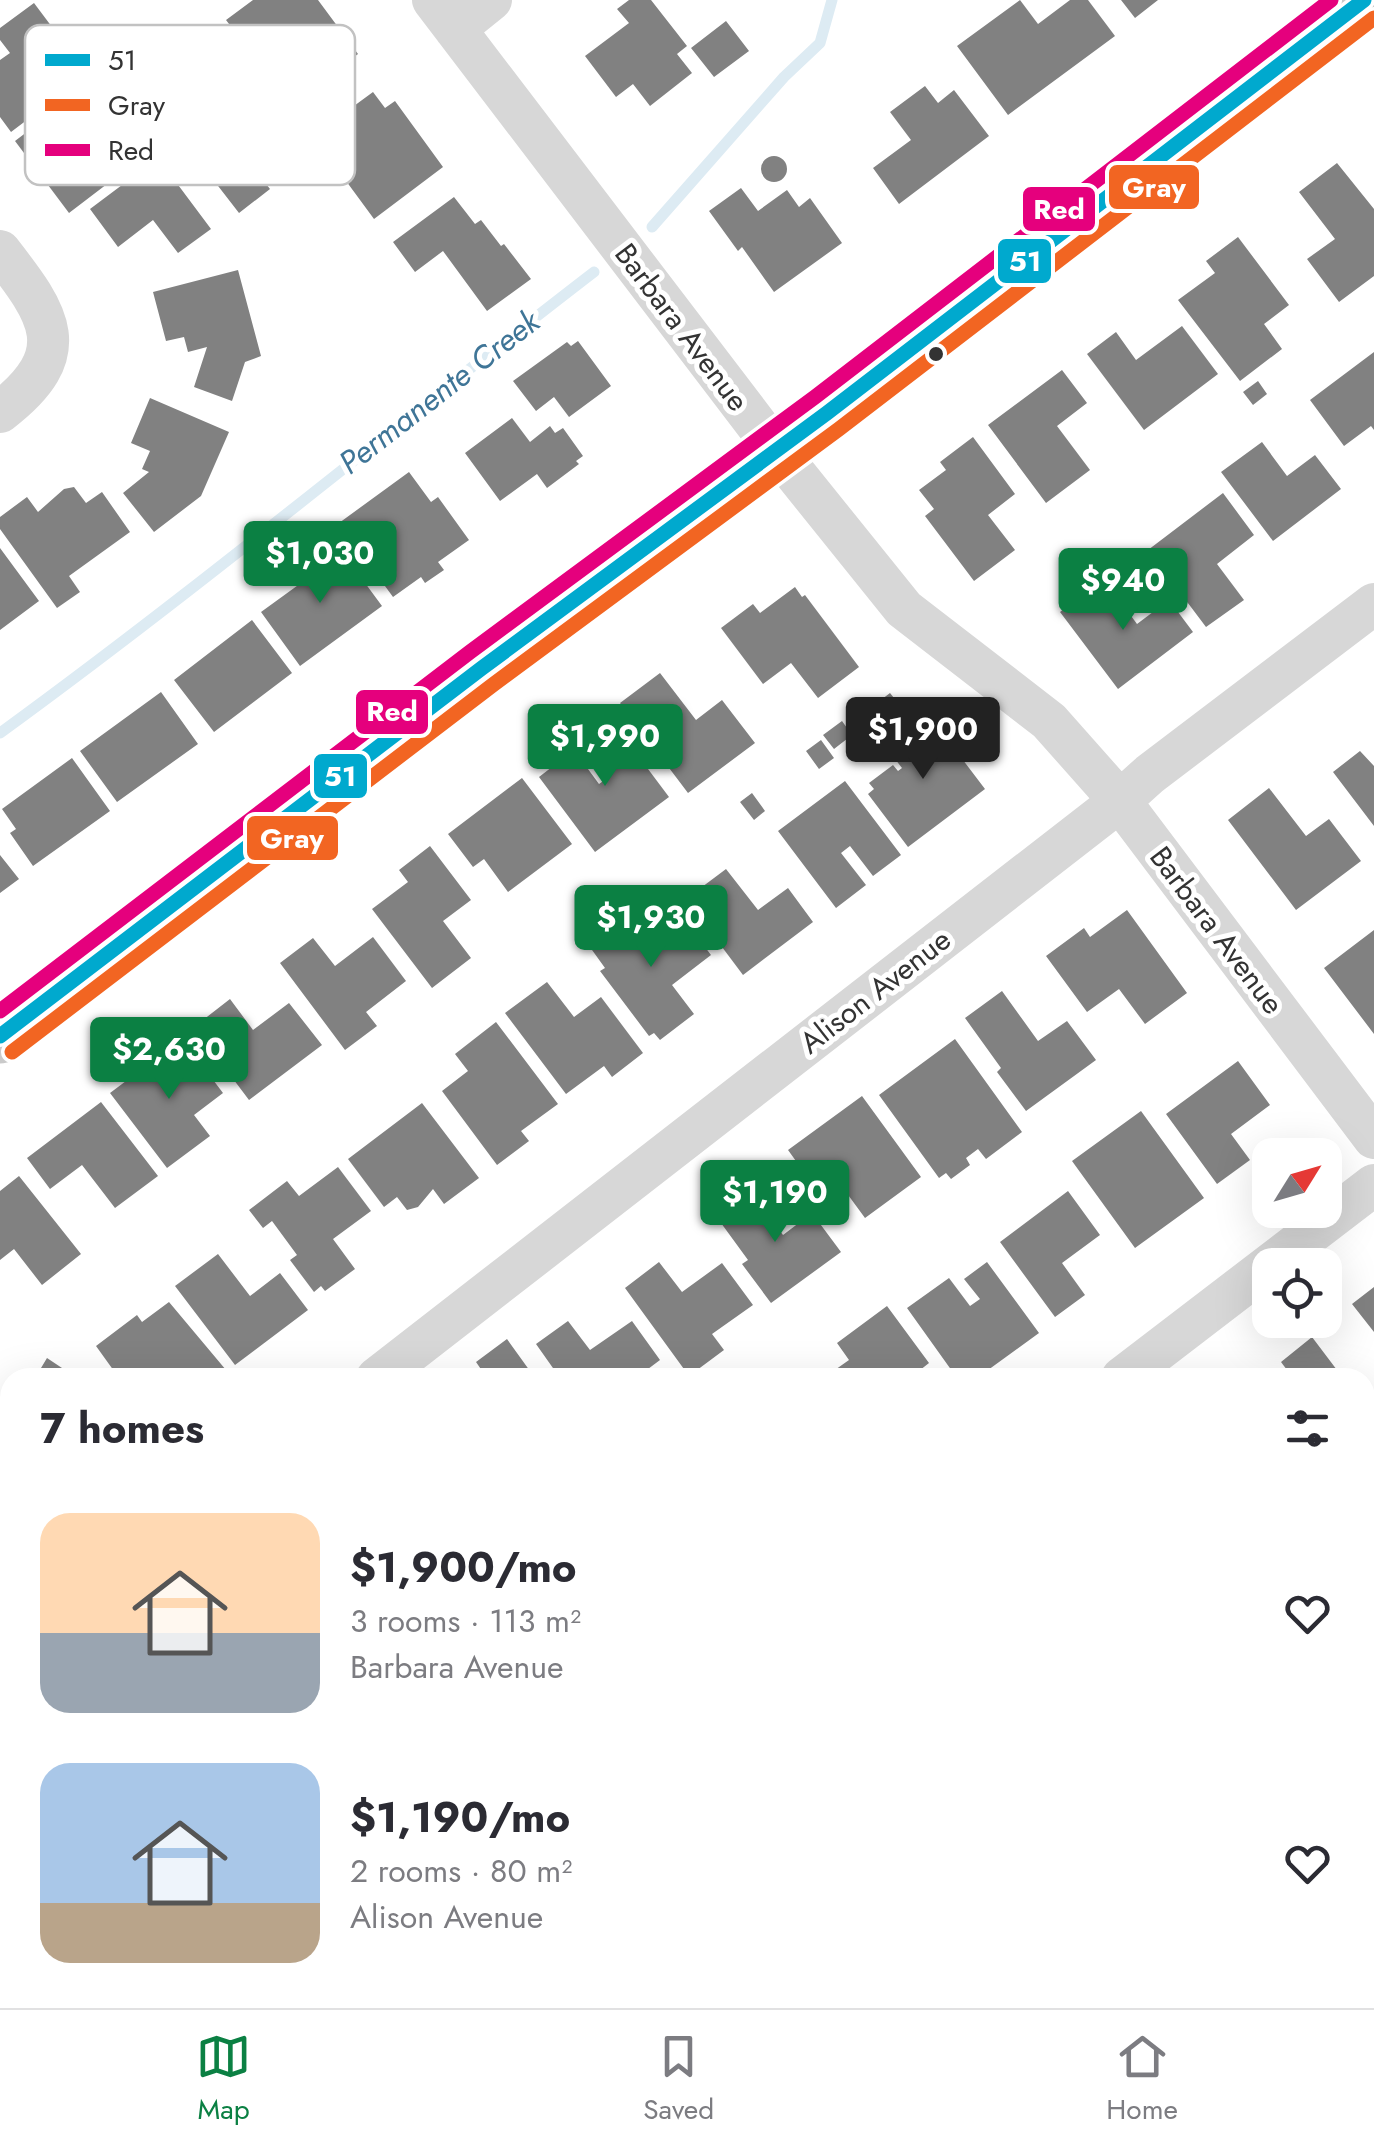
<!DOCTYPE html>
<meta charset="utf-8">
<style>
:root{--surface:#fff;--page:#f7f7f7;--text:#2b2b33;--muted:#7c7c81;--line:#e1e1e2;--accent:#0b8043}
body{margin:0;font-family:Jost,sans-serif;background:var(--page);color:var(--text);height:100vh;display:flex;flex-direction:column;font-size:38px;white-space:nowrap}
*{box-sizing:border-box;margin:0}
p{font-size:32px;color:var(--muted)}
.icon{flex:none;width:55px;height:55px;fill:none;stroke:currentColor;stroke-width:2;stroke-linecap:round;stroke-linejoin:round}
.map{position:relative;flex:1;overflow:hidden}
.panel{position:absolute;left:0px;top:1368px;width:1375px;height:642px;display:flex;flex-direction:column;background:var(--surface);border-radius:30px 30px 0 0;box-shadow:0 10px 40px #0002}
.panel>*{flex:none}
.needle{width:65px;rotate:53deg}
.controls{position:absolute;left:1252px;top:1138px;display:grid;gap:20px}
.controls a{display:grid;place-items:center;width:90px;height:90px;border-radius:20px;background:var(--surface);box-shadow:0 10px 40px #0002;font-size:50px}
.price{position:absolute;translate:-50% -85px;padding:0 22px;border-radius:10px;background:var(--accent);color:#fff;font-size:32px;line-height:65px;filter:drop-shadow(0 2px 5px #0008)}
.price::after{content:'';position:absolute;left:50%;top:60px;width:30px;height:22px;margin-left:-15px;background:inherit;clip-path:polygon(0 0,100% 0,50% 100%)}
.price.current{background:#222;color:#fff}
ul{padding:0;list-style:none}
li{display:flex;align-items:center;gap:30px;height:250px;padding:0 40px}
li span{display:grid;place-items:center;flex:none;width:280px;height:200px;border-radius:30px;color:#555}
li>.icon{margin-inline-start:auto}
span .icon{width:120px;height:120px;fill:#fffc;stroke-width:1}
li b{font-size:42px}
h2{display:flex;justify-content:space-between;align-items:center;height:120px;padding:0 40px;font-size:42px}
.tab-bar{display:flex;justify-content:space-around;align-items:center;height:140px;border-top:2px solid var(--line);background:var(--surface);font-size:28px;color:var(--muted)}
.tab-bar a{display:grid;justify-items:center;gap:5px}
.tab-bar .current{color:var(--accent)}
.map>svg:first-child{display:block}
</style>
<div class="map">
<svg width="1374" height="2008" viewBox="0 0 1374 2008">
<rect width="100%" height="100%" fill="#fff"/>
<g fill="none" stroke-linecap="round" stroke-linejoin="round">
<!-- stream -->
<path stroke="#ddebf3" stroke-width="11" d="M652 227 784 77 820 43 832 0
M0 733C202 586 395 425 594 272"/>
</g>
<!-- building -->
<path fill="#818181" d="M253 0H318L358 54 296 100 276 74 295 60 276 35 251 53 226 20Z
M629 0H651L687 46 677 54 692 73 650 106 633 84 616 97 585 56 629 23 617 9Z
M1020 0 1038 24 1070 0H1088L1115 36 1008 115 957 46Z
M1121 0H1158L1135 18Z
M34 3 58 35 64 31 93 70 11 132 0 117V60L10 53 0 40V28Z
M726 21 749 51 714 77 691 48Z
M91 83 145 155 69 213 15 141Z
M925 86 938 103 954 90 989 136 899 204 873 168 911 140 890 112Z
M373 92 385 108 395 101 443 167 374 219 313 136Z
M761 169a13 13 0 1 1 26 0a13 13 0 1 1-26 0Z
M158 158 211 229 178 253 153 220 118 247 90 209Z
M246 158 270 189 239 213 215 182Z
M1337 163 1374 209V276L1339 302 1307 259 1335 239 1299 192Z
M741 188 758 211 787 190 799 207 810 198 842 243 774 292 742 247 738 251 709 211Z
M454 197 475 224 481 220 501 246 504 244 531 279 487 311 443 251 415 272 393 242Z
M1238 237 1289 305 1264 324 1282 349 1240 381 1178 300 1215 273 1206 261Z
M238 270 261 356 245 362 232 401 194 387 207 347 188 352 184 337 166 341 153 292Z
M1182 326 1218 374 1144 430 1087 354 1116 332 1136 360Z
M578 341 611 386 569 417 554 397 536 411 513 381 567 342 571 346Z
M1374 352V430L1371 426 1344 446 1310 400Z
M1062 370 1087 403 1057 426 1090 470 1046 503 988 425Z
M1258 381 1267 394 1253 405 1243 392Z
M150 398 229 432 201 496 154 532 123 493 149 472 142 469 150 451 131 443Z
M512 418 530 442 550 426 555 433 563 428 583 456 576 461 579 464 547 488 537 474 500 501 465 453Z
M973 437 1015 494 988 515 1015 550 974 581 925 516 934 509 919 490 946 470 940 462Z
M1262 442 1287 476 1315 455 1341 489 1273 541 1221 472Z
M409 472 431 502 438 497 469 540 438 562 444 570 425 583 421 577 393 597 339 523Z
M74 487 86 503 102 492 130 532 69 576 80 592 57 608 0 529V517L27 497 38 512 64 489Z
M1223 493 1254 535 1217 564 1244 600 1206 627 1148 550Z
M0 548 39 601 0 630Z
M319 548 330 562 335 557 347 573 354 568 382 606 300 666 261 612 301 583 290 569Z
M1104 579 1137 624 1169 600 1193 632 1118 689 1060 612Z
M795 587 802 597 805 595 859 667 818 698 791 663 763 684 721 628 753 604 760 613Z
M252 620 292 673 214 732 174 680Z
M660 673 696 720 722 700 755 743 688 793 620 703Z
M161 692 198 744 117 802 80 751Z
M890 693 902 708 884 721 873 706Z
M928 714 985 789 908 847 868 794 874 789 869 783 893 765 898 771 902 768 885 746Z
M842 721 852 735 834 749 823 735Z
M615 725 669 797 595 852 539 777 574 750 599 784 609 777 586 747Z
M821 740 834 758 819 769 806 751Z
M1360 751 1374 766V826L1333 772Z
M72 758 110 811 33 866 10 833 16 829 2 809Z
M522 778 572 844 508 892 484 859 473 867 448 834Z
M845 781 901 855 873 876 850 846 841 853 866 885 836 908 778 831Z
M1269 788 1306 836 1329 819 1361 861 1296 910 1228 820Z
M752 793 765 811 754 820 740 802Z
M430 846 471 900 443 921 471 958 432 988 372 909 408 882 399 870Z
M0 855 19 879 0 893Z
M726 869 758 910 788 888 813 922 743 975 686 899Z
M677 910 711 955 672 985 694 1014 660 1040 654 1033 649 1036 600 971 605 968 587 943 621 918 638 940Z
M1127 910 1187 993 1145 1024 1119 989 1087 1012 1046 956 1084 928 1090 937Z
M1374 930V1034L1324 968Z
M373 937 406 981 366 1012 377 1026 345 1050 280 963 313 938 335 966Z
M547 982 574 1017 601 997 643 1053 612 1077 604 1066 566 1094 505 1013Z
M1002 991 1038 1041 1067 1021 1096 1060 1026 1111 997 1072 1001 1068 965 1018Z
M230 999 253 1030 289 1003 322 1045 249 1100 194 1027Z
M496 1022 558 1104 521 1131 529 1141 497 1165 442 1091 468 1071 455 1054Z
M182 1039 223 1093 194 1115 210 1136 167 1168 110 1093Z
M955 1039 1022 1132 986 1159 978 1149 966 1158 970 1165 951 1179 946 1173 939 1178 879 1095Z
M1238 1061 1270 1105 1231 1134 1250 1160 1217 1184 1166 1114Z
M862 1096 921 1177 865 1218 832 1173 814 1186 788 1150Z
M101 1102 158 1176 115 1208 82 1165 50 1189 27 1158Z
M422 1103 479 1178 444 1204 433 1189 418 1207 407 1210 397 1197 384 1207 348 1159Z
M1141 1111 1204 1198 1135 1248 1072 1161Z
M338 1167 371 1211 333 1239 355 1269 325 1291 321 1286 314 1292 290 1260 297 1255 272 1221 263 1228 249 1210 287 1181 299 1196Z
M19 1176 81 1254 42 1285 14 1249 0 1260V1191Z
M748 1187 783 1235 812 1213 841 1252 771 1303 742 1264 748 1260 713 1212Z
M1068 1191 1100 1235 1062 1263 1085 1295 1055 1317 1000 1242Z
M218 1254 250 1296 280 1273 308 1310 235 1365 175 1286Z
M659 1262 682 1292 722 1263 753 1305 712 1334 724 1350 689 1376 625 1288Z
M987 1262 1039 1333 977 1378H957L907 1308 949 1278 970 1306 980 1299 964 1279Z
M1374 1287V1332L1352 1304Z
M169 1302 226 1370 215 1378H119L96 1346 137 1315 142 1322Z
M887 1306 929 1363 910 1378H837L832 1372 849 1360 837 1343Z
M568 1321 590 1350 632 1321 660 1360 636 1378H560L536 1344Z
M1312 1337 1343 1378H1293L1281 1362Z
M507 1339 535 1378H487L476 1362Z
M47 1358 77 1378H35Z
M10 1504V1619L0 1620V1505Z
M1374 1508V1574L1365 1562V1515Z
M10 1963V2000H57L63 2008H6L0 2000V1970Z
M74 2000H130L136 2008H80Z
M464 2000H548L537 2008H470Z
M753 2000H844L842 2008H751Z
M991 2000H1022L1043 2007 988 2008Z"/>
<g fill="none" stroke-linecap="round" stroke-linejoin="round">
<!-- minor -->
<path stroke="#d7d7d7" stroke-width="42" d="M433 0 776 450 904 609 1049 721 1120 801 1374 1138
M455 29 491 0
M0 251C50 315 77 353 0 412
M377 1378 1120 801 1150 774 1374 604
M1122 1378 1374 1185
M0 1742 10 1755
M1365 1810 1374 1800
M0 1865 10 1858
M299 2008 309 2000
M1274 2008 1277 2000"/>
<!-- major -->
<path stroke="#cacaca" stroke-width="55" d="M0 1036 482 668 827 413 1364 0"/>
<defs>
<path id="bus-1" d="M0 1036 482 668 827 413 1364 0"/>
<path id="bus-2" d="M12 1052 494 684 839 429 1374 18"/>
<path id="bus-3" d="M0 1011 470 652 815 397 1331 0"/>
</defs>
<!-- bus-1 casing -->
<use href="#bus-1" stroke="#fff" stroke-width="22"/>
<!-- bus-2 casing -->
<use href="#bus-2" stroke="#fff" stroke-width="22"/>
<!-- bus-3 casing -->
<use href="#bus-3" stroke="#fff" stroke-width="22"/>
<!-- bus-1 -->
<use href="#bus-1" stroke="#00a9ce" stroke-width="15"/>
<!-- bus-2 -->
<use href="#bus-2" stroke="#f26522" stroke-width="15"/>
<!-- bus-3 -->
<use href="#bus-3" stroke="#e5007d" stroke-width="15"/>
</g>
<!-- markers -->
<circle fill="#333" stroke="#fff" stroke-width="4" cx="936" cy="354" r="9"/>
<g text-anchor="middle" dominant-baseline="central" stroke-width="10" stroke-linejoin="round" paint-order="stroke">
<!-- street labels -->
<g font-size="30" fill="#333" stroke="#fff">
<text transform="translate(682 327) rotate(53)">Barbara Avenue</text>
<text transform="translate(1217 930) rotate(53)">Barbara Avenue</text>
<text transform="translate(875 991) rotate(-38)">Alison Avenue</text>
</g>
<!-- water labels -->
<g font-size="32" font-style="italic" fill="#3f7597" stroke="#fff">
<text transform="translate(439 392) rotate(-38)">Permanente Creek</text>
</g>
</g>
<!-- legend -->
<rect x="25" y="25" width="330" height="160" rx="15" fill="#fff" stroke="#c2c2c2" stroke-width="2.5"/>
<rect x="45" y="54" width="45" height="12" fill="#00a9ce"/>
<rect x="45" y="99" width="45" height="12" fill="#f26522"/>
<rect x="45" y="144" width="45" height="12" fill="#e5007d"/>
<g font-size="28" fill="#333">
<text x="108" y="70">51</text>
<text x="108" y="115">Gray</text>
<text x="108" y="160">Red</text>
</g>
<g stroke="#fff" stroke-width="4">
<rect x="1107" y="163" width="94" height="48" rx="10" fill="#f26522"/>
<rect x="1021" y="185" width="76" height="48" rx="10" fill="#e5007d"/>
<rect x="996" y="237" width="57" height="48" rx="10" fill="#00a9ce"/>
<rect x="354" y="688" width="76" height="48" rx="10" fill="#e5007d"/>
<rect x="312" y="752" width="57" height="48" rx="10" fill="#00a9ce"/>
<rect x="245" y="814" width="95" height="48" rx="10" fill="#f26522"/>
</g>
<g font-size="28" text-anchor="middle" font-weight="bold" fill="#fff">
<text x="1154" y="197">Gray</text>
<text x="1059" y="219">Red</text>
<text x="1025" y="271">51</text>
<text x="392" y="721">Red</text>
<text x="340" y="786">51</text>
<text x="292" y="848">Gray</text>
</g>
</svg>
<div class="controls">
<a><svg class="needle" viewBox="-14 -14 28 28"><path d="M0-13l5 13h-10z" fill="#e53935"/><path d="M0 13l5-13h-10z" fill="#7c7c81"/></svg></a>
<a><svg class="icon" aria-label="locate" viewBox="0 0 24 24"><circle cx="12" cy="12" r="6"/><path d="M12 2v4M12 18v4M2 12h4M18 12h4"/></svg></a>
</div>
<b class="price" style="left:320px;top:606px">$1,030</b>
<b class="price" style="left:1123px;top:633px">$940</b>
<b class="price current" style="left:923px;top:782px">$1,900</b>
<b class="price" style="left:605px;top:789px">$1,990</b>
<b class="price" style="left:651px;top:970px">$1,930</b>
<b class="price" style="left:169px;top:1102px">$2,630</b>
<b class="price" style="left:775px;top:1245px">$1,190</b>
<section class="panel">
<h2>7 homes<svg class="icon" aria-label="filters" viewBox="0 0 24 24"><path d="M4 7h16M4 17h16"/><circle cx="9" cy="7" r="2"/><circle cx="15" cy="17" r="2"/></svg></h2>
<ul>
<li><span style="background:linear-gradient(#ffd9b3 60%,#9aa5b1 0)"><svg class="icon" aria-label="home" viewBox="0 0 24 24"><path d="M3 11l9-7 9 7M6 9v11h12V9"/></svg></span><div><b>$1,900/mo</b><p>3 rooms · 113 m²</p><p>Barbara Avenue</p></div><svg class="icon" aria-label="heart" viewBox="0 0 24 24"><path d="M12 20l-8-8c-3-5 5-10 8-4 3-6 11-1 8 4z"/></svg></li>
<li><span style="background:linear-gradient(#a9c7e8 70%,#b9a48a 0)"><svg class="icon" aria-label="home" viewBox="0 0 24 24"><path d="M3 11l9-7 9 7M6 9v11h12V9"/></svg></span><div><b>$1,190/mo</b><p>2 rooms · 80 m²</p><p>Alison Avenue</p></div><svg class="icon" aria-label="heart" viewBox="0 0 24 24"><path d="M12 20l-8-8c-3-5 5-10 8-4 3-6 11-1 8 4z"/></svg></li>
</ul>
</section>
</div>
<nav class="tab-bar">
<a class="current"><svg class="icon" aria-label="map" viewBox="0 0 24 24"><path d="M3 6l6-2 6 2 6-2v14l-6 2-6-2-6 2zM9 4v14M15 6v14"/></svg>Map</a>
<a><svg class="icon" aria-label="saved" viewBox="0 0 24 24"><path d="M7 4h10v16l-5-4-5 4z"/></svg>Saved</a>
<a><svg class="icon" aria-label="home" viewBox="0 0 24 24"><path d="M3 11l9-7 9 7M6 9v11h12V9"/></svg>Home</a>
</nav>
